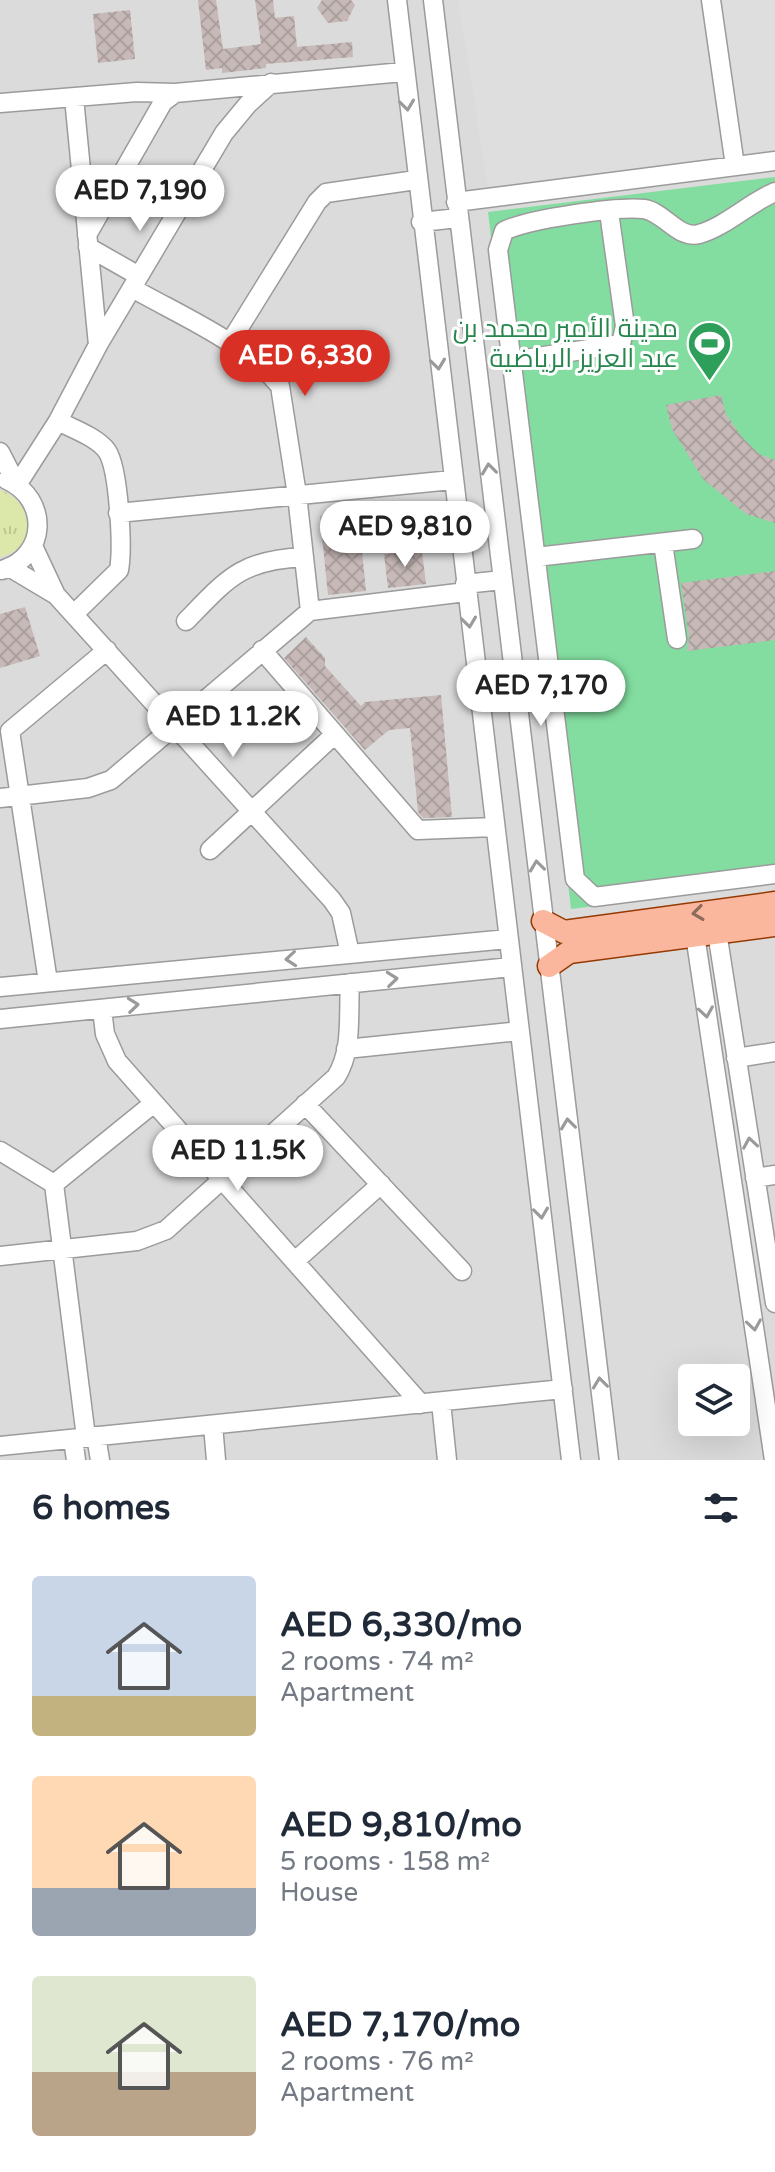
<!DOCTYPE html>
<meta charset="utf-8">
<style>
:root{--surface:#fff;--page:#f2f2f3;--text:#1f2937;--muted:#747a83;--accent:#d93025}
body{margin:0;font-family:"Varela Round",Cairo,sans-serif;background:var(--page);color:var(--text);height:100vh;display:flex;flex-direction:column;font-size:30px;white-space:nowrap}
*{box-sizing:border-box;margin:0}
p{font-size:26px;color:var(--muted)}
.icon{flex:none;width:44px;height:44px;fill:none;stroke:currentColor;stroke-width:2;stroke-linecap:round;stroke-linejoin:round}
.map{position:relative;height:1460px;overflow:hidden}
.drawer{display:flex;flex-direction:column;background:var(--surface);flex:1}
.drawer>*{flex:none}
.tools{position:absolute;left:678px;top:1364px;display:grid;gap:16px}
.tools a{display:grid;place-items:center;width:72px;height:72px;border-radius:8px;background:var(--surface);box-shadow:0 8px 32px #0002;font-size:40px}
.price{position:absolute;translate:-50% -68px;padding:0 18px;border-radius:28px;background:#fff;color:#222;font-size:26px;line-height:52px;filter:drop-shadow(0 2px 4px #0008)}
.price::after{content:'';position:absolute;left:50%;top:48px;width:24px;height:18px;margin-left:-12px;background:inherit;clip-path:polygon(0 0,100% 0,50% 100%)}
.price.current{background:var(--accent);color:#fff}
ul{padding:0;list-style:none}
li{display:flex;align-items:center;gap:24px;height:200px;padding:0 32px}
li span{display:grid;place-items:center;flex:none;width:224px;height:160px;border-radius:8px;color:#555}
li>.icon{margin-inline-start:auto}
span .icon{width:96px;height:96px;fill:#fffc;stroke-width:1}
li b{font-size:34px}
h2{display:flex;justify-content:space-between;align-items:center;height:96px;padding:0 32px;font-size:34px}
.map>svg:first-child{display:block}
</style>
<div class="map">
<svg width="775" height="1460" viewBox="0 0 775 1460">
<defs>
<pattern id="grass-tufts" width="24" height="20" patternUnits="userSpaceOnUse" patternTransform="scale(2)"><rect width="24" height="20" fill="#dbe8aa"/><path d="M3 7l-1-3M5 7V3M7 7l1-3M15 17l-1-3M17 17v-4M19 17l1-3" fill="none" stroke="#bcc792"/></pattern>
<pattern id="building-cross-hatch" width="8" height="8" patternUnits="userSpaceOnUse" patternTransform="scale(2)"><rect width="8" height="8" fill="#c6b9b7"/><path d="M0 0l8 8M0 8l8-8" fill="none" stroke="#aa9f9d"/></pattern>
</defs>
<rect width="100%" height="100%" fill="#efe8e4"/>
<!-- residential -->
<path fill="#dcdbdb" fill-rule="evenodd" d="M0 0H775V1460H0ZM692 1378H736V1422H692Z"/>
<!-- grass -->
<path fill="url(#grass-tufts)" d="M0 490C34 501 39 549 0 557Z"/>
<!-- pitch -->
<path fill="#83dda0" d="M775 177V883L571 909 488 212Z"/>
<!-- parking -->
<path fill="#dedede" d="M458 0H775V150L488 187Z"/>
<!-- building -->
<path fill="url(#building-cross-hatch)" d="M198 0H216L223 49 261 44 255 0H273L275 18 294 16 297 47 352 42 353 57 266 64V68L222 73V68L206 70Z
M322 0H351L355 5 347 21 328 23 317 8Z
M130 10 135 59 98 63 93 14Z
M721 395 726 414 741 436 759 454 775 460V523L746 514 703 479 672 429 666 405Z
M358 512 366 591 328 595 320 516Z
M422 551 426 584 388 588 384 554Z
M775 571V640L687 651 689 637 681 583Z
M25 607 40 656 0 668V614Z
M306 637 325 658V666L361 706 365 702 441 695 452 817 423 818 418 812 410 728 389 730 365 750 284 658Z"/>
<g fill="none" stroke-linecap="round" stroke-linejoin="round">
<defs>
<path id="minor" d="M397 0 571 1460
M433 0 609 1460
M711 0 735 166
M0 103 137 92 175 93
M75 108 98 345
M775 192C749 203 725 227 699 234 679 240 664 212 644 209 618 206 528 219 504 231L498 250 575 879 594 897 775 874
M456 202 775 161
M421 222 458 218
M87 235 163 102 175 93 403 72
M88 247 139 276
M132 288C181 316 244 342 280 386L297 495 310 611
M229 344 317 202 326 193 416 180
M512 361 621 344 625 326 609 212
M58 421C73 429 97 437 107 451 119 469 123 548 119 570L74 614
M0 452 17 485 58 421 98 345 224 133 248 104 271 83
M118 513 452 480
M663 543 677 639
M33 546 55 593
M536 557 693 539
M9 567 56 595 332 900 341 913 350 954
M2 570C48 556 49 499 7 480
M465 584 502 580
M186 621C228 578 241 560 304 557
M262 650 418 830 494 827
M10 731 48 982
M10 731 107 650
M0 798 88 788 111 780 310 611 466 592
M210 850 335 734
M717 932 775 1303
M695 935 774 1460
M0 987 508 939
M102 1009 105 1034 117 1061 421 1404
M0 1019 511 967
M346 1049 519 1031
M736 1058 775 1052
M305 1104 462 1271
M0 1151 54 1184
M755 1178 775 1175
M54 1184 86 1437
M54 1184 154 1103
M0 1256 137 1241 166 1230 336 1077C353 1051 348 1014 350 983
M295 1261 381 1184
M441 1402 447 1460
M213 1425 216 1460
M96 1436 100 1460
M73 1439 76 1460
M0 1446 563 1389"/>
<path id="major" d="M543 921 564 932 775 903
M549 966 569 952 775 925"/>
</defs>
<!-- minor casing -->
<use href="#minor" stroke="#9b9b9b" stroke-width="21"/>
<!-- major casing -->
<use href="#major" stroke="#953a02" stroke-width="25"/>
<!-- minor -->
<use href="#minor" stroke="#fff" stroke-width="18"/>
<!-- major -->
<use href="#major" stroke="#fab79d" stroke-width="22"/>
</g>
<!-- one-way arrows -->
<defs><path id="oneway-chevron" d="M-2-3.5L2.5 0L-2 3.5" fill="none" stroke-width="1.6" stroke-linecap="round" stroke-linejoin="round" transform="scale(2)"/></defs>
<g stroke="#9a9a9a">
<use href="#oneway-chevron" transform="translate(407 105) rotate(83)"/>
<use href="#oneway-chevron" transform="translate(438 364) rotate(83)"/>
<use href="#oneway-chevron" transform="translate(489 469) rotate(-97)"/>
<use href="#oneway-chevron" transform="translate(469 622) rotate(83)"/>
<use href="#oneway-chevron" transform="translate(537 866) rotate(-97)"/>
<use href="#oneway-chevron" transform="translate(291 959) rotate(175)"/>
<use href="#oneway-chevron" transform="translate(392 979) rotate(-6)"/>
<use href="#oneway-chevron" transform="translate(133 1005) rotate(-6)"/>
<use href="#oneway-chevron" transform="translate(706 1012) rotate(81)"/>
<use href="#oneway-chevron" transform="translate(568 1124) rotate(-97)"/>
<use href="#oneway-chevron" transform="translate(750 1143) rotate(-99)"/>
<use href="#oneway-chevron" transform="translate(541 1213) rotate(83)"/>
<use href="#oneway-chevron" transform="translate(754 1325) rotate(81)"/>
<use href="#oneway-chevron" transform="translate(600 1383) rotate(-97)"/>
</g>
<use stroke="#8c6a5e" href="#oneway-chevron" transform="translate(698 913) rotate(172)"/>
<!-- icons -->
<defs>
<symbol id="stadium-pin" viewBox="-11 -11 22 30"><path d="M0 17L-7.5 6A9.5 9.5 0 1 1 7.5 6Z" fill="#2e9e5b" stroke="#fff"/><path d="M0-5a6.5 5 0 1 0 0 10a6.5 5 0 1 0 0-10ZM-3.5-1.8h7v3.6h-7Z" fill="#fff"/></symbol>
</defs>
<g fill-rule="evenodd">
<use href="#stadium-pin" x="684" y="318" width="51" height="69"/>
</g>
<g text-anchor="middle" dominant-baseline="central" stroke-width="6" stroke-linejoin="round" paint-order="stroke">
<!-- leisure labels -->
<g font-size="26" fill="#27864d" stroke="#fff" text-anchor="end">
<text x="678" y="328">مدينة الأمير محمد بن<tspan x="678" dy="30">عبد العزيز الرياضية</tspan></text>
</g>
</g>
</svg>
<div class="tools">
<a><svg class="icon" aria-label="layers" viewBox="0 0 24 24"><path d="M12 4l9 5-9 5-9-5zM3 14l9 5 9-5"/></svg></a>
</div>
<b class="price" style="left:140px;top:233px">AED 7,190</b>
<b class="price current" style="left:305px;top:398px">AED 6,330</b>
<b class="price" style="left:405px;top:569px">AED 9,810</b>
<b class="price" style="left:541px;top:728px">AED 7,170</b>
<b class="price" style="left:233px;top:759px">AED 11.2K</b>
<b class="price" style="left:238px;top:1193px">AED 11.5K</b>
</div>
<section class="drawer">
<h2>6 homes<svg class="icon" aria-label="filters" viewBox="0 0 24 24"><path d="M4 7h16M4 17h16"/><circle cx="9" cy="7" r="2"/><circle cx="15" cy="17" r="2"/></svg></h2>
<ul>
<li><span style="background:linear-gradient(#c9d6e8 75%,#c2b280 0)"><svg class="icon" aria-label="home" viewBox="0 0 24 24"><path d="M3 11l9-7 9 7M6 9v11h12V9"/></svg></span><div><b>AED 6,330/mo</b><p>2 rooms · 74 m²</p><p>Apartment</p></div></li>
<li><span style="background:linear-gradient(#ffd9b3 70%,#9aa5b1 0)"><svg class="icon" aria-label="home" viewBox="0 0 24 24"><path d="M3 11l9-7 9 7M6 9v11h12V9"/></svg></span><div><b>AED 9,810/mo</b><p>5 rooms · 158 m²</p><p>House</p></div></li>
<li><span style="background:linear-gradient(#dfe7d0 60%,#b9a48a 0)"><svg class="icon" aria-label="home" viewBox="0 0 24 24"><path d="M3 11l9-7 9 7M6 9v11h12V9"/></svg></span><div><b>AED 7,170/mo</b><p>2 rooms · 76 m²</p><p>Apartment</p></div></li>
</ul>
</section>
